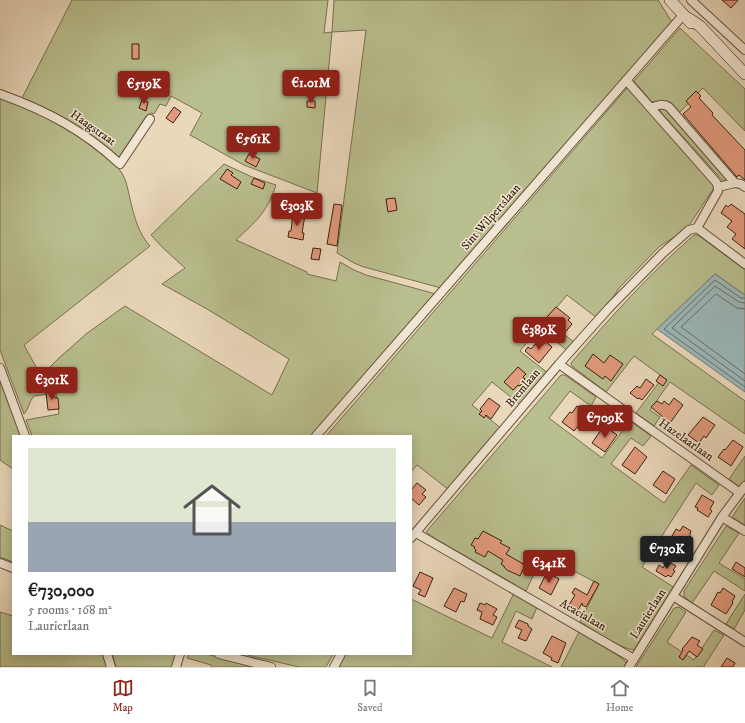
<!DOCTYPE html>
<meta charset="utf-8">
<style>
:root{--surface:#fff;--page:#f6f6f6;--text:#222;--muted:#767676;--line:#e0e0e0;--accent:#8f2418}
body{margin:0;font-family:"IM FELL DW Pica",serif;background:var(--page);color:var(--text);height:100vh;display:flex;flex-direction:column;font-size:15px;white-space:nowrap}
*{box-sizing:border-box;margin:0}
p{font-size:13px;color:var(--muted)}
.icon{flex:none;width:22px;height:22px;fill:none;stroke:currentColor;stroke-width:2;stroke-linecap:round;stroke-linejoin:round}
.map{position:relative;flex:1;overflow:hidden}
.panel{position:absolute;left:12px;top:435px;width:400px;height:220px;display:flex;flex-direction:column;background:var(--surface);border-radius:0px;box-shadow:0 2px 10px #0003}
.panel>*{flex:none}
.price{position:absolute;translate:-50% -34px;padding:0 9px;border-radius:4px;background:var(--accent);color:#fff;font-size:13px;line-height:26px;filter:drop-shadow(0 1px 2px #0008)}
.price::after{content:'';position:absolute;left:50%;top:24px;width:12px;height:9px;margin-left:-6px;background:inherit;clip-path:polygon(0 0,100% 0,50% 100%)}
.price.selected{background:#222;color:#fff}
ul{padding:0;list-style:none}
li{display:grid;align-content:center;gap:8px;height:212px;padding:0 16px}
li span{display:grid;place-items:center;height:124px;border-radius:0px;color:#555}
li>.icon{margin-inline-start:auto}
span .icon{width:72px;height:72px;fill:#fffc;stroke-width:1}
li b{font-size:17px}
.tab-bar{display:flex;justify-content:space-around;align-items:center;height:56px;border-top:1px solid var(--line);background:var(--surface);font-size:11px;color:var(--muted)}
.tab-bar a{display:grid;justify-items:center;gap:2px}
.tab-bar .selected{color:var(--accent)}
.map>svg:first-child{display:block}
</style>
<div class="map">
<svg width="745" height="667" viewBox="0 0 745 667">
<rect width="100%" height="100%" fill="#ead8bb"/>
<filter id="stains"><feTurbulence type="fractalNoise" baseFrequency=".005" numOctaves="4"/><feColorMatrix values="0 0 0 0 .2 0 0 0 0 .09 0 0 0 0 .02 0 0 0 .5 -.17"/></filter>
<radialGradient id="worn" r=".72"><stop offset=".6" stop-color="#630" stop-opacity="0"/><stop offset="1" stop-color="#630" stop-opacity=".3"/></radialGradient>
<!-- green -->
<path fill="#b9be8e" stroke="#796f4e" d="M72 0H328L324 33 332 32 334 0H658L672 22 441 288 364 267 354 263 337 253 366 30 332 32 317 193 244 165 190 135 202 113 171 96 166 106 160 104 154 114 151 113 147 115 119 157C89 132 58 113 22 98Z
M680 28 745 89V131L703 88 679 113C670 104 666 100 652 102L634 81Z
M628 87 716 185 690 224 684 231 660 246 619 288 605 310 597 318 567 295 546 320 575 343 568 351 539 328 520 351 549 374 522 406 492 382 472 405 502 429 449 490 417 465 411 472V436H326Z
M0 98 41 114 74 132 114 161 123 175 126 182C132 204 134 228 150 246L24 345 41 376 59 358 86 334 125 306 272 395 289 359 207 309 162 284 185 268 164 249 151 235 224 164 252 177 276 185C267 213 256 221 236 240L307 272V274L336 281 340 262 354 270 366 275 436 294 313 436H32L26 420 59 414 56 393 34 396C29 401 29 409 24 414L0 350Z
M667 108 730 180 723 181 659 110Z
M694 235H698L745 270V295L715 274 652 334 745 401V434L670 382 650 410 660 417 654 426 636 413 663 377 634 356 606 392 572 366 571 363C610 318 649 274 694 235Z
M561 375H565L596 397 591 406 570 391 549 418 602 458 630 421 651 436 643 446 631 438 611 464 664 503 691 465 719 485 712 495 696 483 642 567 675 588 636 649C625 653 591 628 580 622L599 584 543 555 526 591 436 539 426 532Z
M0 377 22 436H13V469L0 460Z
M745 456V480L740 487 729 479Z
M745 498V525L732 517Z
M0 525 13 531V562L0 557Z
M726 526 739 533 719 563 745 579V591L714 571 692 603 684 597V591Z
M514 593 537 607 532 619 516 611 502 642 552 667H338L345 654H411V599L492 638Z
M745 594V610L734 629 726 624Z
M679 607 686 612 667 642 694 660 714 630 724 635 704 666 705 667H636L674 608Z
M0 612 13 616V654H102L107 667H0Z
M579 632 622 658 627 664 625 667H561Z
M112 654H178L174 667H116Z
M189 654H206L250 665 249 667H212L211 665 187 658Z
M243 654H333L326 667H299Z"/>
<!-- water -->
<path fill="#9bb8ba" stroke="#747b75" d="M715 274 745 295V392L657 329Z"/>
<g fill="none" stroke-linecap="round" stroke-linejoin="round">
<!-- shore -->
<path stroke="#6a6c64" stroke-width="1" d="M745 298H741L715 280 664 329 745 387
M745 303 739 302 715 286 672 328 745 381
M745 309 737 308 716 294 681 327 745 374"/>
</g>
<!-- building -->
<path fill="#e39b7e" stroke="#39200d" d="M722 0H738L731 8Z
M132 44H139V59H132Z
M145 78 153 81 148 96 140 93Z
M696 91 701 96 699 98 713 113 712 115 745 150V180L739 175 737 177 683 114 691 107 686 101Z
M142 100 148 102 146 111 139 108Z
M307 101H315V108L307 107Z
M174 107 181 112 173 123 166 118Z
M249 154 260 159 256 167 245 161Z
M227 169 233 173 231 175 241 182 237 189 220 179Z
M254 178 265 183 263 189 251 184Z
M395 198 397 210 388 212 386 199Z
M334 204 342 205 337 246 327 244Z
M731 204 745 214V249L732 239 736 234 727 227 732 221 721 213 726 205 728 207Z
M293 213 305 215 302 233H304L303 240 288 237 289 231H291Z
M313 248 321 249 319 260 311 259Z
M556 307 570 318 568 320 572 324 563 335 558 331 560 328 547 317Z
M537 342 541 346 546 342 552 347 539 363 525 351 528 347 531 349Z
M593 354 604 363 610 355 623 364 611 381 605 376 603 379 585 366Z
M518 367 526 374 523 377 525 379 520 386 518 385 513 390 504 382Z
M660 375 667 380 663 386 656 381Z
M646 379 654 385 642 400 639 398 638 399 630 393 637 386 640 388Z
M54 391 55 398H58L59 409 48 410 46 392Z
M489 398 500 406 491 419 486 415 484 418 479 414 482 411 480 409Z
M674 398 683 405 670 423 651 407 657 401 662 404 664 401 669 405Z
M577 406 588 414 574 431 562 422 570 412 572 413Z
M703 417 715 425 706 438 704 436 699 443 688 435Z
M606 427 617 435 605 452 592 443 601 430 603 432Z
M733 440 743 447 731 466 718 457 724 449 725 450Z
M635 447 647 457 635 474 622 465Z
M663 471 675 479 666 494 653 485Z
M417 483 426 490 422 494 426 497 419 505 411 498V490Z
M702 495 714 502 710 509 712 511 708 517 697 510 698 508 695 507Z
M683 526 691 531 690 534V540L693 542 689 548 672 536 676 529 680 531Z
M483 531 502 541 500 543 510 548 506 554 525 565 520 576 507 570 504 567V566L501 564 503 560 488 551 485 557 475 552 476 550 474 548 475 547 471 545 475 538 478 539Z
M667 561 676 566 673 570 675 571 671 577 668 575 666 577 656 571 659 565 663 568Z
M736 562 745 568V577L732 569Z
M420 572 433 578 425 597 418 594 421 590 413 586Z
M547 572 559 579 551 595 539 588Z
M594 581 599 584 586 607 582 605V603L578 610 569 605 575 595 572 593 575 588 587 595Z
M454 588 467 594 464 602 461 601 456 612 444 606Z
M723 588 735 596 732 602 733 603 726 614 711 605 718 592 720 593Z
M480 603 485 605 486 603 497 609 493 615 497 617 493 625 480 619 482 612 477 610Z
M519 620 528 624V626L532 629 526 641 518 638 522 630 515 627Z
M552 636 566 643 558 663 551 660 552 658 543 653Z
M692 637 700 641 697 645 703 649 697 657 689 651 683 660 679 657 683 650 682 649Z
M727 658 735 663 733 667H721Z"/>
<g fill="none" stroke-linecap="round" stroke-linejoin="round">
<defs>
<path id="street" d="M691 0 745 50
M0 94C47 111 83 130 120 164L150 119
M651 108C658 105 663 103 669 107L735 183 741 184 745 187
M718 187 735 183
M697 228 745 264
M559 364 740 493
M0 368 25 436
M316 436 684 14
M722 517 745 531
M416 533 634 659
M411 538 559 364 609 308 663 253 689 230 697 228 718 191V187L716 182 626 80
M0 563 13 568
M673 596 745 642
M107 654 111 667
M219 654 271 667
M176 667 180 654
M334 667 341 654
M629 667 722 517 745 486"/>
<path id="secondary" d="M670 0 691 23
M688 18 700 26 745 74"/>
</defs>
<!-- street casing -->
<use href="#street" stroke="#654e38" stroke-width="10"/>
<!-- secondary casing -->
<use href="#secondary" stroke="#39200d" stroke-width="12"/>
<!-- street -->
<use href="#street" stroke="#f1e6d3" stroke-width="8"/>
<!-- secondary -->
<use href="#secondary" stroke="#f1e6d3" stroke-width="11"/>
</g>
<g text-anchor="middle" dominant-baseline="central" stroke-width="3" stroke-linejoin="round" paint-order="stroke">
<!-- street labels -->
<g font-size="12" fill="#39200d" stroke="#f1e6d3">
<text transform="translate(93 128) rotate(35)">Haagstraat</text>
<text transform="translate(491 217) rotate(-49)">Sint Wilpertslaan</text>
<text transform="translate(523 388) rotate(-50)">Bremlaan</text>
<text transform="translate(686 440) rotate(35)">Hazelaarlaan</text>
<text transform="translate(648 614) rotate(-58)">Laurierlaan</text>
<text transform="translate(583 615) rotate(30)">Acacialaan</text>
</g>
</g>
<rect width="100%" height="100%" filter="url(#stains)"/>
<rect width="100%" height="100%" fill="url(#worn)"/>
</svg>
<b class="price" style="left:311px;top:104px">€1.01M</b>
<b class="price" style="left:144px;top:105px">€519K</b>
<b class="price" style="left:253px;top:160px">€561K</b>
<b class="price" style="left:297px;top:227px">€303K</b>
<b class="price" style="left:539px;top:351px">€389K</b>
<b class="price" style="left:52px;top:401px">€301K</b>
<b class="price" style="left:605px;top:439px">€709K</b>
<b class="price selected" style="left:667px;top:570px">€730K</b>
<b class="price" style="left:549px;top:584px">€341K</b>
<section class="panel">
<ul>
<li><span style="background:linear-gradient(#dfe7d0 60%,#9aa5b1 0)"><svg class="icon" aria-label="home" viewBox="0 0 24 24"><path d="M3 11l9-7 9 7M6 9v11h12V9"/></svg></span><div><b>€730,000</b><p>5 rooms · 168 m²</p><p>Laurierlaan</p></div></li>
</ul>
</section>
</div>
<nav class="tab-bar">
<a class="selected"><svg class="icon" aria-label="map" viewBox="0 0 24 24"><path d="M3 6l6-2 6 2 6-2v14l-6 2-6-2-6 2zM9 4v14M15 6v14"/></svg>Map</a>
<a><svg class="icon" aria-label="saved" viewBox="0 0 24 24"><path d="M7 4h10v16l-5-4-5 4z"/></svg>Saved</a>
<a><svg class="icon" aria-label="home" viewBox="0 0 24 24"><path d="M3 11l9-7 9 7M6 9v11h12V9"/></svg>Home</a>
</nav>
